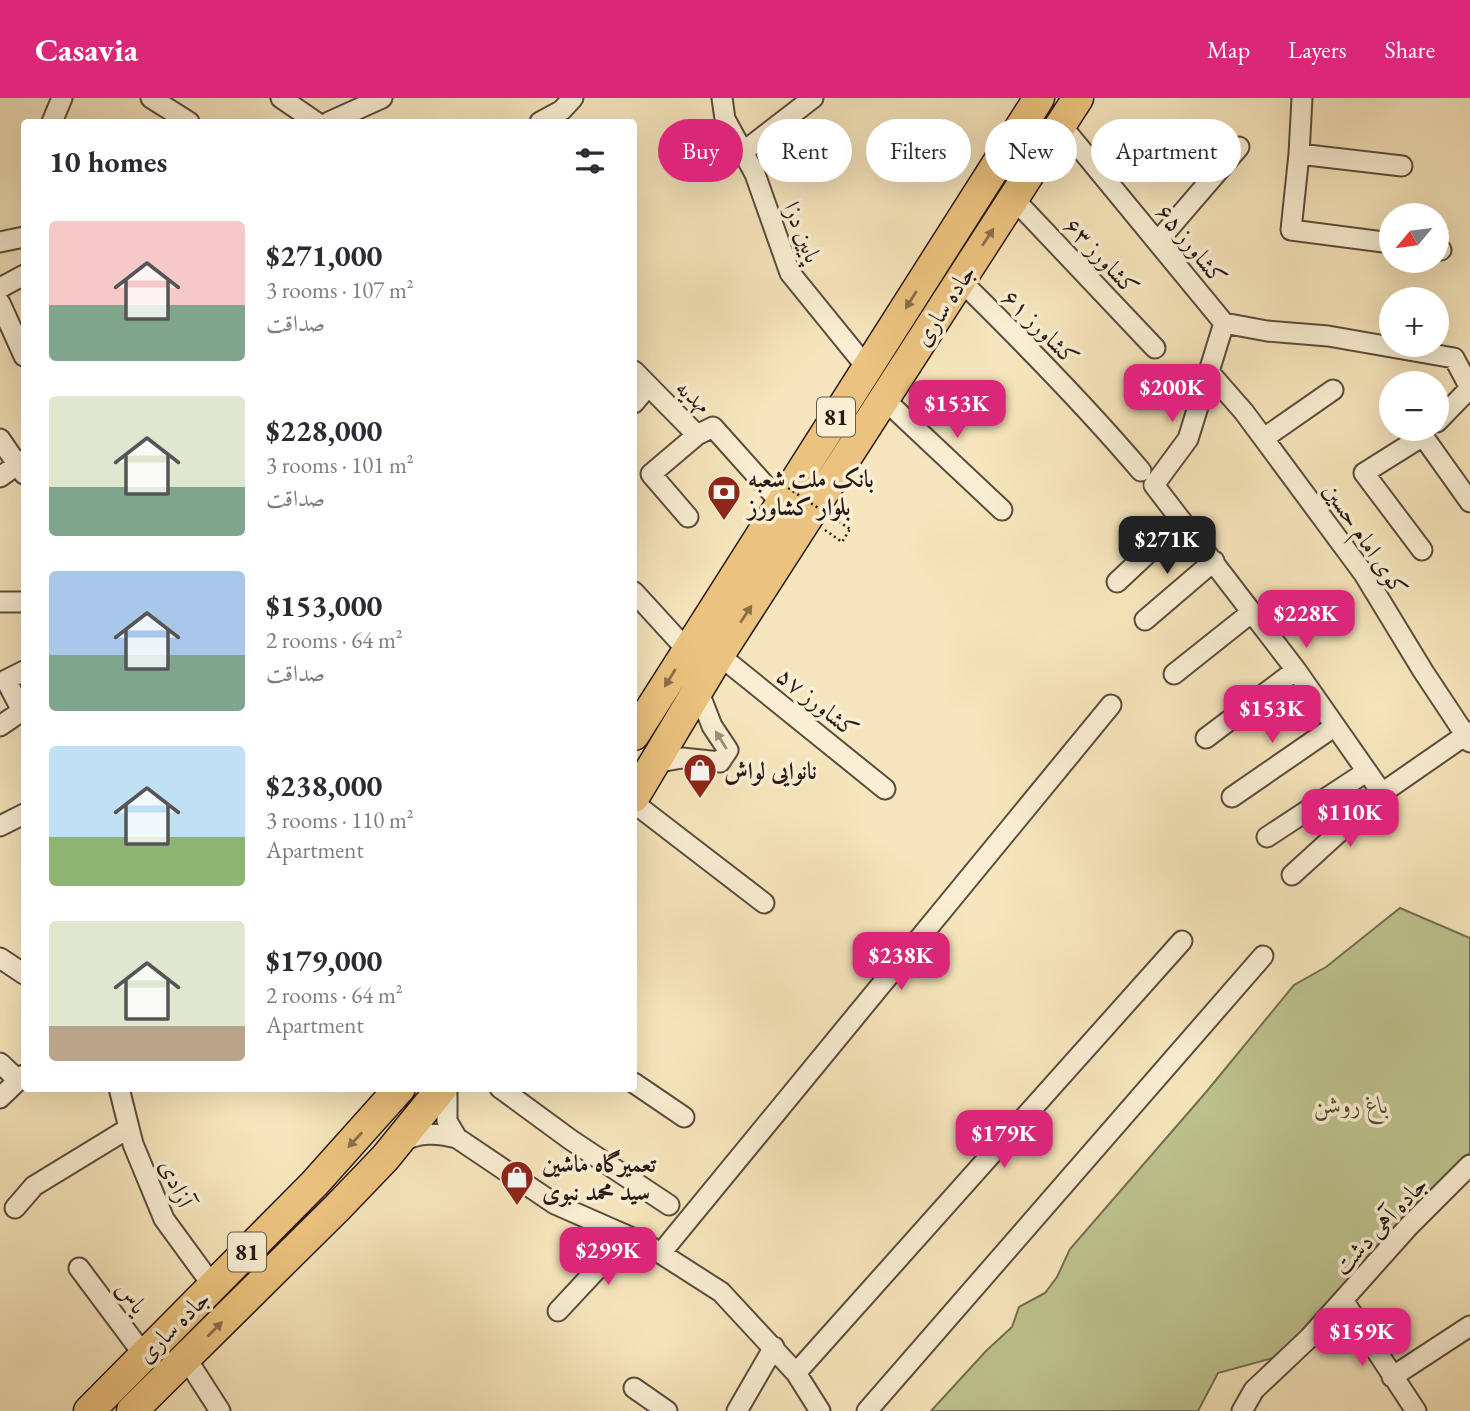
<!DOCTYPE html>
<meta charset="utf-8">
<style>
:root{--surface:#fff;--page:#f7f7f7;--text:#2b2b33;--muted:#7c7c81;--accent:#db2777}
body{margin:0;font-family:"EB Garamond",Amiri,serif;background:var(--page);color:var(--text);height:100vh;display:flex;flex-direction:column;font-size:26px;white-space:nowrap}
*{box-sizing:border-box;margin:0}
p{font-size:23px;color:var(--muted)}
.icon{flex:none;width:38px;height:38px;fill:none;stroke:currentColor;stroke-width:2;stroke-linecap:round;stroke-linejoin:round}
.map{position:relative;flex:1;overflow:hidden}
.panel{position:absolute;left:21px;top:21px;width:616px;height:973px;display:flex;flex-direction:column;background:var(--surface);border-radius:7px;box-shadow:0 7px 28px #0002}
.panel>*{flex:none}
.guide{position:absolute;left:658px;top:21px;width:665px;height:63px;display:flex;gap:14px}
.needle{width:46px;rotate:241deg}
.controls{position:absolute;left:1379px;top:105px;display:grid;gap:14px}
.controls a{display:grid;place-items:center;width:70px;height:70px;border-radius:50%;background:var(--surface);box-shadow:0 7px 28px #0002;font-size:35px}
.price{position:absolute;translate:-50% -60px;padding:0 16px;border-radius:14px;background:var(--accent);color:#fff;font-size:23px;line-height:46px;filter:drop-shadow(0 2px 4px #0008)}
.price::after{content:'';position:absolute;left:50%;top:42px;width:21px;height:16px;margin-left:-10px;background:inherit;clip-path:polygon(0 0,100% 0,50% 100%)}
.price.active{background:#222;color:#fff}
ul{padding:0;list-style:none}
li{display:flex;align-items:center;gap:21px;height:175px;padding:0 28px}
li span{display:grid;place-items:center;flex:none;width:196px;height:140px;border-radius:7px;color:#555}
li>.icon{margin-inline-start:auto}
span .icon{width:84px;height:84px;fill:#fffc;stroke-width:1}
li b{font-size:30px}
h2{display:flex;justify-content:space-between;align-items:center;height:84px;padding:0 28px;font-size:30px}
.chip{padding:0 24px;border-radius:32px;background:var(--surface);box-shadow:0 7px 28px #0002;font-size:24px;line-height:63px}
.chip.active{background:var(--accent);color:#fff}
header{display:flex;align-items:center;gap:42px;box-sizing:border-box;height:98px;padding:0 35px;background:var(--accent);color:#fff}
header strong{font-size:33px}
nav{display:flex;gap:38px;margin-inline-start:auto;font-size:24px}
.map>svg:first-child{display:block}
</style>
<header>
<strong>Casavia</strong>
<nav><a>Map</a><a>Layers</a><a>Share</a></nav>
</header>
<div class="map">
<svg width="1470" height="1313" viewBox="0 0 1470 1313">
<rect width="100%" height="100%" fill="#f7e6bd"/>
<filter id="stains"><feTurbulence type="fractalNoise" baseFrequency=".00286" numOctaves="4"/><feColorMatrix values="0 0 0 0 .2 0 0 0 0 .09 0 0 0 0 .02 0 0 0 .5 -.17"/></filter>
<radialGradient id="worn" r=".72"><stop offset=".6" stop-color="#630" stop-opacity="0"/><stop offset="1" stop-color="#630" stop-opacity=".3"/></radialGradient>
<!-- green -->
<path fill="#bec490" stroke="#736e52" stroke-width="2" d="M1400 810 1470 840V1055L1402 1122 1280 1258 1218 1275 1198 1313H931L986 1253 1012 1229 1019 1209 1045 1195 1057 1179 1070 1151 1207 993 1294 887 1326 869Z"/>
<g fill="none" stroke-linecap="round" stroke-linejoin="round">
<defs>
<path id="minor" d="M151 0 189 24
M281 0 316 24
M722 0 725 21 755 76 790 175 868 271
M1302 0 1299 56 1291 132 1391 145
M52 24 62 0
M329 24 382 0
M540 24 562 12 573 0
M1061 27 1224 225 1188 341 1154 387 1296 572 1382 695 1470 634
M743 54 813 0
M1299 56 1402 68
M1013 100 1155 250
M1158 143 1239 49
M0 144 24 139
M1437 151 1441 152
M960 182C1023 244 1084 306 1141 373
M0 190 24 177
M0 205 24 258
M1224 225 1267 233 1328 238 1454 260 1470 290
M634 273 697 337 713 329 780 404
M1209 274 1244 314 1364 476 1423 573 1470 644
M884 301 1002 412
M634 305 648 288
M1437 324 1470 290
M1264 340 1333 292
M0 341 24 376
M0 379 24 362
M688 419 651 376 697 337
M1422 452 1364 375 1423 338 1470 404
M1117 484 1182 423
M634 494 687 552
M0 504H24
M1145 522 1214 463
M719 557 885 691
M1174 576 1252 514
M0 628 22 613 6 582 24 573
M1206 640 1296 572
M654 665 682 660 720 664 728 652 712 628 698 592
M1232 699 1335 628
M634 705 764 805
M0 728 24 716
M1267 739 1366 674
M1292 777 1382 695
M0 860 24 876
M0 965 18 982
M634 985 684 1019
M119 990 133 1046 164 1121 213 1188
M447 990V1023L457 1040
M500 990 571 1042 669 1107
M0 1000 24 977
M401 1044C420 1034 436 1035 457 1040L555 1106 646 1146 721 1194 796 1275 820 1313
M15 1110 34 1088 129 1030
M661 1155 1111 607
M79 1170 144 1257
M1343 1202 1416 1313
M558 1213 628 1138
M186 1260 220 1313
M796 1275 1182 843
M1392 1279 1470 1228
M634 1290 667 1313
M737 1313 774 1249
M867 1313 1263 858
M1242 1313 1254 1292 1309 1240 1409 1128 1470 1067"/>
<path id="highway" d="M634 637 1039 0
M634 699 719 557 1078 0
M89 1313 314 1086 400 990
M132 1313 337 1110 385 1060 442 990"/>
</defs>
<!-- minor casing -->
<use href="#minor" stroke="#5c4c3e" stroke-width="23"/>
<!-- highway casing -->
<use href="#highway" stroke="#281913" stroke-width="33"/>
<!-- path -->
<path stroke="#281913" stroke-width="2.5" stroke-dasharray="2 3.5" stroke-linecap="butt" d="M825 432 842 444 850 431"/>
<!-- minor -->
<use href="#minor" stroke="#faefd4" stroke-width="19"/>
<!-- highway -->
<use href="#highway" stroke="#ecc37e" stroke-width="30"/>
<!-- path-bridge -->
<path stroke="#281913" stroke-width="2.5" stroke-dasharray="2 3.5" stroke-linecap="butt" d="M779 384 850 431"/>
</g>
<!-- one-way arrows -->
<defs><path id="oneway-solid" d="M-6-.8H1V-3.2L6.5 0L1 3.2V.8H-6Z" transform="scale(1.75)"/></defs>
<g fill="#8a6e48">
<use href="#oneway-solid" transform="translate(988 139) rotate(-57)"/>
<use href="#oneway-solid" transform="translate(911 202) rotate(122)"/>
<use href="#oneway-solid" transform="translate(746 516) rotate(-57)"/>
<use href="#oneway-solid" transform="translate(670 580) rotate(122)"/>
<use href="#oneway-solid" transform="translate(355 1042) rotate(133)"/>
<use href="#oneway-solid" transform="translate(215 1231) rotate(-45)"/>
</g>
<use fill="#9c8f7d" href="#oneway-solid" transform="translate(721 642) rotate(-122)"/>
<!-- icons -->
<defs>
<symbol id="bank-pin" viewBox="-11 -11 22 30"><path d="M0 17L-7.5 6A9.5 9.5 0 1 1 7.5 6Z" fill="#8f2418" stroke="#faefd4"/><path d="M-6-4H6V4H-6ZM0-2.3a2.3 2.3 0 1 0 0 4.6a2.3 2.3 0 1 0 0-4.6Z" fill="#fff"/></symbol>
<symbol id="shop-pin" viewBox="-11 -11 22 30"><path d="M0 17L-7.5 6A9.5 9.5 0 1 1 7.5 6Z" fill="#8f2418" stroke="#faefd4"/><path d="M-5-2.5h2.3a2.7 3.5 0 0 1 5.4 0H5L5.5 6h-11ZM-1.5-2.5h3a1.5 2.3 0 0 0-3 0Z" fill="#fff"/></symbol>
</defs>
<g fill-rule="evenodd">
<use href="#bank-pin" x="705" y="375" width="38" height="52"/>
<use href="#shop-pin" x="681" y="653" width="38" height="52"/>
<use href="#shop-pin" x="498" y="1060" width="38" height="52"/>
</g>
<g text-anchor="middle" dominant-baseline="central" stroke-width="7" stroke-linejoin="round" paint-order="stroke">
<!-- shield labels -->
<g fill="#faefd4" stroke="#67594d" stroke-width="2">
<rect x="817" y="299.5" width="38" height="39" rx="5"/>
<rect x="228" y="1134.5" width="38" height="39" rx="5"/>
</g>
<g font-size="23" font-weight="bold" fill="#281913">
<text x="836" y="319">81</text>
<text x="247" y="1154">81</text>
</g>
<!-- street labels -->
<g font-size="24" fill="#281913" stroke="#faefd4">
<text transform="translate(803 134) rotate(68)">پایین دزا</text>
<text transform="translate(1192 146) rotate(51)">کشاورز ۶۵</text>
<text transform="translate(1102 158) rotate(47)">کشاورز ۶۳</text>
<text transform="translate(944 207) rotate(-57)">جاده ساری</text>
<text transform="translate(1041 229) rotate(45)">کشاورز ۶۱</text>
<text transform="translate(694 298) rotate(42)">مهدیه</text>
<text transform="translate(1366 441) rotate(56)">کوی امام حسین</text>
<text transform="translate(818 604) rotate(39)">کشاورز ۵۷</text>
<text transform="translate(177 1085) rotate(66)">آزادی</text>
<text transform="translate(1380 1127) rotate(-47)">جاده آهی دشت</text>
<text transform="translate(132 1199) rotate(53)">یاس</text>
<text transform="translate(173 1228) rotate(-45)">جاده ساری</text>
</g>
<!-- poi labels -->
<g font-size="24" font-weight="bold" fill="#281913" stroke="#faefd4" text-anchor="start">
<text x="748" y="380">بانک ملت شعبه<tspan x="748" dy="28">بلوار کشاورز</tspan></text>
<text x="724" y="672">نانوایی لواش</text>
<text x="542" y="1065">تعمیرگاه ماشین<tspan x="542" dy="28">سید محمد نبوی</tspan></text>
</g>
<!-- park labels -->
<g font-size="24" font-style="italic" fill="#554c38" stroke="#faefd4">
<text x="1351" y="1006">باغ روشن</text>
</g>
</g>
<rect width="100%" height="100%" filter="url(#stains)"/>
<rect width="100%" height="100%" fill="url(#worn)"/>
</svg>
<div class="controls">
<a><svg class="needle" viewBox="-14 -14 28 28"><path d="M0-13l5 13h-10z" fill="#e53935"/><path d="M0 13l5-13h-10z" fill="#7c7c81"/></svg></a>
<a>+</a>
<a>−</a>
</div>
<b class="price" style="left:1172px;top:326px">$200K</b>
<b class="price" style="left:957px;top:342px">$153K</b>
<b class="price active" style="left:1167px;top:478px">$271K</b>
<b class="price" style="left:1306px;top:552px">$228K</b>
<b class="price" style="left:1272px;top:647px">$153K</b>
<b class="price" style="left:1350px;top:751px">$110K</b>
<b class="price" style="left:901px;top:894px">$238K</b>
<b class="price" style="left:1004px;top:1072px">$179K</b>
<b class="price" style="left:608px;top:1189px">$299K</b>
<b class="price" style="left:1362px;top:1270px">$159K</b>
<div class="guide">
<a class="chip active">Buy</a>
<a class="chip">Rent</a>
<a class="chip">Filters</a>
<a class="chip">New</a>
<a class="chip">Apartment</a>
</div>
<section class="panel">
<h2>10 homes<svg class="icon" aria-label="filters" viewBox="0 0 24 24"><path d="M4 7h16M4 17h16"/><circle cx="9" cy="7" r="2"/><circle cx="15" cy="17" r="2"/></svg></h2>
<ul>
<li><span style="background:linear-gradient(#f6c9c9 60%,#7fa58c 0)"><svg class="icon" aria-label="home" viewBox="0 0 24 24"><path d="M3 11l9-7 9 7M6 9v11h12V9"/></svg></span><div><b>$271,000</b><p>3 rooms · 107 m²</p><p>صداقت</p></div></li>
<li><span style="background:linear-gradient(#dfe7d0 65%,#7fa58c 0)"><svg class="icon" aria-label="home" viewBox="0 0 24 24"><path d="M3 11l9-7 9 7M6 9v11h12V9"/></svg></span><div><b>$228,000</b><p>3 rooms · 101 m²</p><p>صداقت</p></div></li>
<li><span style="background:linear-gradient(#a9c7e8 60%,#7fa58c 0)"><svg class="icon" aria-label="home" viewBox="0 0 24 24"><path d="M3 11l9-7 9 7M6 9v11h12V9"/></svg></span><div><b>$153,000</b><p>2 rooms · 64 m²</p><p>صداقت</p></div></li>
<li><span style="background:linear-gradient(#bfe0f5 65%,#8fb573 0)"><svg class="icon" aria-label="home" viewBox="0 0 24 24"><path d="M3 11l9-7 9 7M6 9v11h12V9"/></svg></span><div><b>$238,000</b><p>3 rooms · 110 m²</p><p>Apartment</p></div></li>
<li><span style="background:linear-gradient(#dfe7d0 75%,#b9a48a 0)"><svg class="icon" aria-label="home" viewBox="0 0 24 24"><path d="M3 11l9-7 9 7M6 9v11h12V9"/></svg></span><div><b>$179,000</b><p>2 rooms · 64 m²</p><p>Apartment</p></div></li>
</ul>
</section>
</div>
